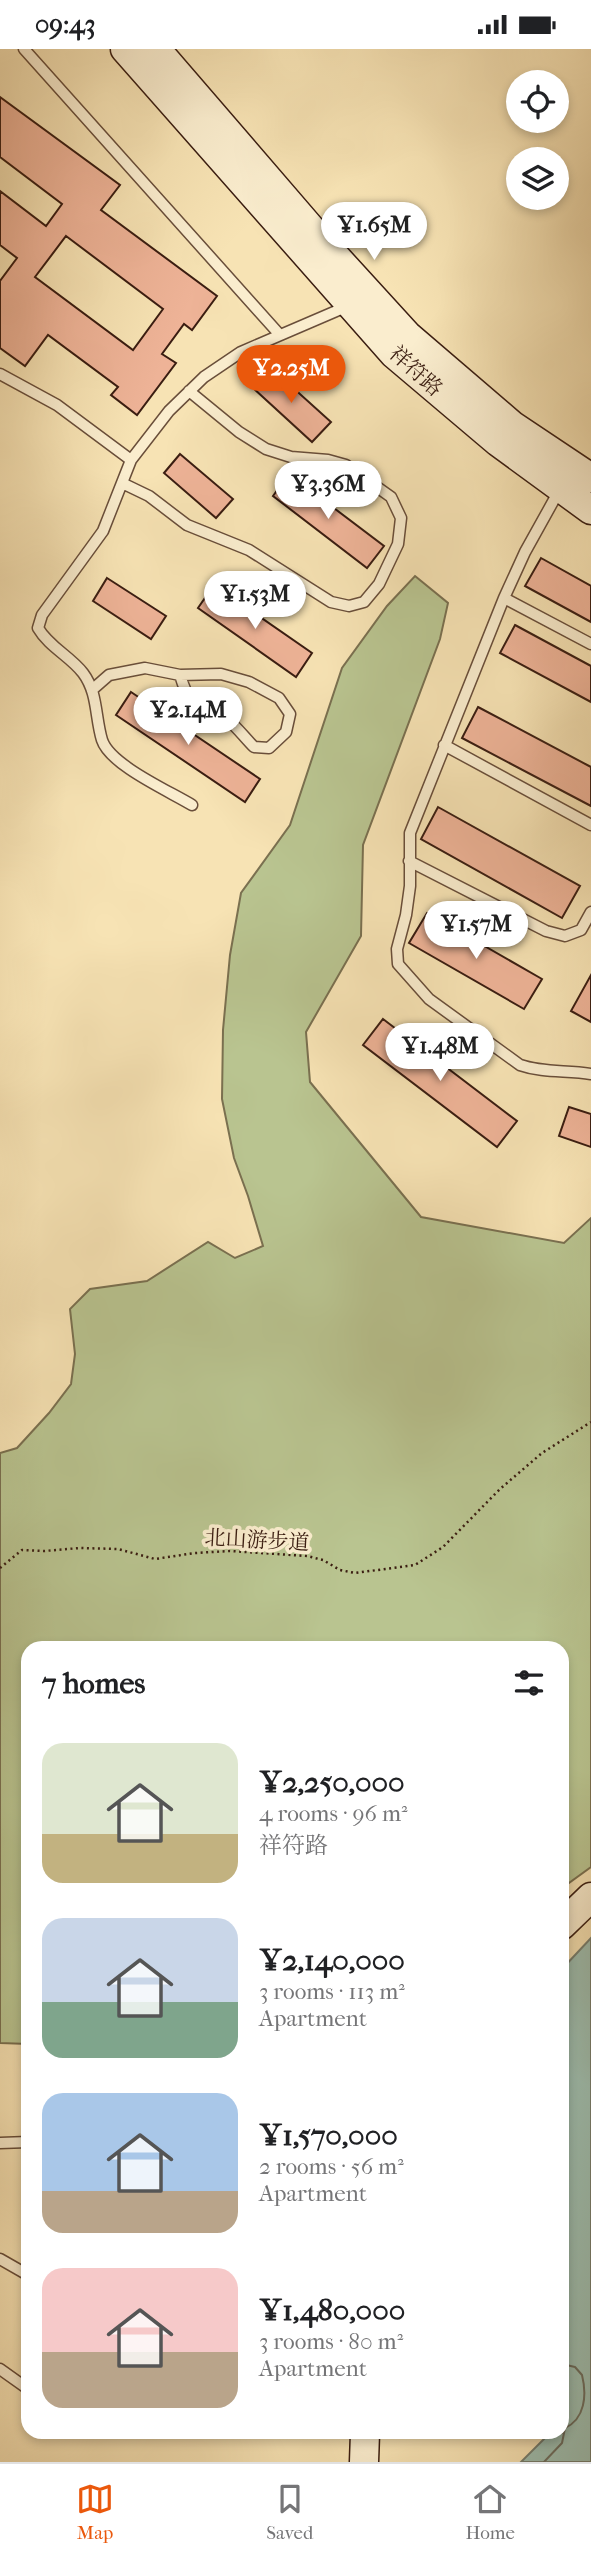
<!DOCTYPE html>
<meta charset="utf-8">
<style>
:root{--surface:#fff;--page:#f6f6f6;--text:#202124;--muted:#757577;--line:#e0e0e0;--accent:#ea580c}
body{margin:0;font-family:"IM FELL French Canon","Noto Serif SC",serif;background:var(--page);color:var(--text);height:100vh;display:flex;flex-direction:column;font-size:26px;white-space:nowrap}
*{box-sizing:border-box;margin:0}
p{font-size:23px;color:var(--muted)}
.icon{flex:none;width:38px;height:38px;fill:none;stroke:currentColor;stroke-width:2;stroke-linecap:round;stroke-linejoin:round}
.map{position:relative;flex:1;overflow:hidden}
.side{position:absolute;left:21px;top:1592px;width:548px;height:798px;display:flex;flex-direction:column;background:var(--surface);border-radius:21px;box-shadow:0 4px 10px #0003}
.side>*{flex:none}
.controls{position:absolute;left:506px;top:21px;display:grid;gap:14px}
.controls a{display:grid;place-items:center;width:63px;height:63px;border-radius:50%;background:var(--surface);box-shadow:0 4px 10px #0003;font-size:35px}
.price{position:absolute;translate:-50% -60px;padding:0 16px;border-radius:24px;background:#fff;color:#222;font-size:23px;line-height:46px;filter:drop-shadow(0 2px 4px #0008)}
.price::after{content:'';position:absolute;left:50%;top:42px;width:21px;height:16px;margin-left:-10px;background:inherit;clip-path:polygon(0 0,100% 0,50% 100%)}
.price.on{background:var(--accent);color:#fff}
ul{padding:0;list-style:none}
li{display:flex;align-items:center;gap:21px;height:175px;padding:0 21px}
li span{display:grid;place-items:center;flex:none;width:196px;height:140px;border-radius:21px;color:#555}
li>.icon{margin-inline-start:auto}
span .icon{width:84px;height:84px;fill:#fffc;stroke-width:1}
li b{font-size:30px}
h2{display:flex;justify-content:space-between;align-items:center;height:84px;padding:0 21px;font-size:30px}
.status{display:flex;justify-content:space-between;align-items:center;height:49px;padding:0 35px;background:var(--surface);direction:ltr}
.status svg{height:19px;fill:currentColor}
.dock{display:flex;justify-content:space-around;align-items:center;height:98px;border-top:2px solid var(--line);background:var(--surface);font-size:19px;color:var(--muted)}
.dock a{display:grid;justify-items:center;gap:4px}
.dock .on{color:var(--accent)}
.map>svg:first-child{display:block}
</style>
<div class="status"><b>09:43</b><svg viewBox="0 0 49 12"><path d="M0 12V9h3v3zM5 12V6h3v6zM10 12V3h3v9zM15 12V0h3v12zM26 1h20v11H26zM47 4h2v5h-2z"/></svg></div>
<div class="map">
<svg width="591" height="2413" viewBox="0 0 591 2413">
<rect width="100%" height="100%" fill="#f7e3b4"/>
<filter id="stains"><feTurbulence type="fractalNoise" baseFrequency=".00286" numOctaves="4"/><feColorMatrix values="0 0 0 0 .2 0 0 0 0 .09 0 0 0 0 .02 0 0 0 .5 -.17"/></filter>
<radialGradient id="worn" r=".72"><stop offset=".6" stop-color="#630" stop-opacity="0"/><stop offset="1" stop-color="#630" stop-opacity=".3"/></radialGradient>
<!-- green -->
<path fill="#b9c490" stroke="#7a7050" stroke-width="2" d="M415 527 448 554 440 590 363 796 361 887 306 983 310 1033 421 1168 564 1194 591 1169V1818L562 1839V1600H28V1995L0 1994V1404L17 1399 49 1364 71 1335 75 1305 70 1260 90 1240 147 1232 208 1193 235 1209 263 1197 248 1147 234 1109 222 1050 223 981 230 906 241 844 290 776 342 619 387 557Z"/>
<!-- water -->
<path fill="#9dbeb0" stroke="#757e70" stroke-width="2" d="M591 1889V2413H521L550 2384H562V2366L567 2359 568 2332 562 2329V1920Z"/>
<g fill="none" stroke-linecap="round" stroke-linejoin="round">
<!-- shore -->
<path stroke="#6c6e60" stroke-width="2" d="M544 2413 562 2394 565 2379C585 2370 587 2346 582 2326L575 2318 562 2315"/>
</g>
<!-- building -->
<path fill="#eeb397" stroke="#3a1d11" stroke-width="2" fill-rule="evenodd" d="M0 48 120 136 101 161 217 247 192 281 184 275 162 305 176 314 137 366 111 346 118 338 48 286 25 317 0 299V232L17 209 0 196V142L46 177 62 155 0 108ZM66 187 163 260 133 301 35 228Z
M270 318 331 373 312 393 252 338Z
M180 405 233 450 216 469 164 424Z
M289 425 384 497 367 519 273 447Z
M541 509 591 537V573L525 537Z
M107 529 166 567 151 590 93 552Z
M214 536 312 604 296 628 198 559Z
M515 576 591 617V653L500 604Z
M131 643 260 730 245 753 116 666Z
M478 658 591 718V757L462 689Z
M438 758 580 837 562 869 421 790Z
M427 864 542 930 524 960 409 894Z
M591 926V973L571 962Z
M383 970 517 1072 497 1098 363 996Z
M569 1058 591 1065V1098L559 1087Z"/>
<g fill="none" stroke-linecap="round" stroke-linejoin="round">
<defs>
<path id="service" d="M24 0 280 286
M0 325 57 356 131 411
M122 434 149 447 187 476 249 501 331 553 349 557 364 553 379 535 398 495 401 469 391 448 346 416 328 411 291 408 266 400 239 383 189 342
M560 440 525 503 504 549 410 784V837L406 866 397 900 398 915 429 950 520 1016C543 1024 567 1021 591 1025
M504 549 591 595
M93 640 109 626 145 619 180 626 221 625 249 633 279 649 290 665 286 683 269 699 254 698C245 689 236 677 226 669 202 649 192 667 180 626
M444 696 591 776
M192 756C169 742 110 716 102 691 95 668 98 644 83 624 70 607 49 598 38 579L42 566 103 482 131 411 169 362 204 328 241 303 348 257
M409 812 546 882 565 887 581 881 591 863
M0 2094 28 2093
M0 2210 28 2226
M0 2320 28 2340"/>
<path id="secondary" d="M125 0 394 305 498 393 591 461
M156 0 324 195 407 286 513 377 591 429
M562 1876 591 1848
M364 2413 365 2384"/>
</defs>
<!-- service casing -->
<use href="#service" stroke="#694e3a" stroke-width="13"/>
<!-- secondary casing -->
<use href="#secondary" stroke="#3a1d11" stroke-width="31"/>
<!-- path -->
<path stroke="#3a1d11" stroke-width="2.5" stroke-dasharray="2 3.5" stroke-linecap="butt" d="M0 1519 22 1501 44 1502 80 1499 118 1500 155 1510 195 1504 230 1502 307 1507 323 1511 340 1521 355 1524 415 1516 443 1498 500 1440 542 1404 591 1373"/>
<!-- service -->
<use href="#service" stroke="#faedce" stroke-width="10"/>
<!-- secondary -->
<use href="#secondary" stroke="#faedce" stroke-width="28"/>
</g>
<g text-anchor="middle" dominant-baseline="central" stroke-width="7" stroke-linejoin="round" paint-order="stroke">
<!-- street labels -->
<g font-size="21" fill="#3a1d11" stroke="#faedce">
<text transform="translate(416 322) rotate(42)">祥符路</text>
<text transform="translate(257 1491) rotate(3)">北山游步道</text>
</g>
</g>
<rect width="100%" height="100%" filter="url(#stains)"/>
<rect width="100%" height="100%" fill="url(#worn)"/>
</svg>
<div class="controls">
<a><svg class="icon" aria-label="locate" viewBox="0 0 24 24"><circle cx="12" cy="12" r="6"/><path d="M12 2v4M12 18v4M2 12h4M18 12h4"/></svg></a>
<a><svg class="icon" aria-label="layers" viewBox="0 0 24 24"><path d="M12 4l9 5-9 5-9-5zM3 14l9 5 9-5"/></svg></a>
</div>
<b class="price" style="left:374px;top:213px">¥1.65M</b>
<b class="price on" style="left:291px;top:356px">¥2.25M</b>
<b class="price" style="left:328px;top:472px">¥3.36M</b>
<b class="price" style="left:255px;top:582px">¥1.53M</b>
<b class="price" style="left:188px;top:698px">¥2.14M</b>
<b class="price" style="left:476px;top:912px">¥1.57M</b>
<b class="price" style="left:440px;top:1034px">¥1.48M</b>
<section class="side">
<h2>7 homes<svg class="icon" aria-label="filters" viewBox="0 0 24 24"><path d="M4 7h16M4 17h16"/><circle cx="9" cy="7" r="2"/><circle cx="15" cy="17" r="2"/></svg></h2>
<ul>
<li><span style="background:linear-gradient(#dfe7d0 65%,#c2b280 0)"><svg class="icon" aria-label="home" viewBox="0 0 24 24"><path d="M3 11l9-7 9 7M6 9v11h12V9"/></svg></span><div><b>¥2,250,000</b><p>4 rooms · 96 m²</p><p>祥符路</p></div></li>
<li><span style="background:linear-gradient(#c9d6e8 60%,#7fa58c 0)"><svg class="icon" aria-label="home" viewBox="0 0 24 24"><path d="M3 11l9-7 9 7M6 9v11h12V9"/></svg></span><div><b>¥2,140,000</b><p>3 rooms · 113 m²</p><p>Apartment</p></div></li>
<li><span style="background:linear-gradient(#a9c7e8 70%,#b9a48a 0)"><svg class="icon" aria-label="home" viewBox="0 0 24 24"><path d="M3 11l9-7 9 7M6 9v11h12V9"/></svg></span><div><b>¥1,570,000</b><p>2 rooms · 56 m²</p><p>Apartment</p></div></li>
<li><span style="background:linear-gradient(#f6c9c9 60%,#b9a48a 0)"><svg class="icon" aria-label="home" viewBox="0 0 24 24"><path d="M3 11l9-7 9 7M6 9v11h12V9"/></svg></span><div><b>¥1,480,000</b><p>3 rooms · 80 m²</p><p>Apartment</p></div></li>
</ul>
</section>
</div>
<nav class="dock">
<a class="on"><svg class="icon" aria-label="map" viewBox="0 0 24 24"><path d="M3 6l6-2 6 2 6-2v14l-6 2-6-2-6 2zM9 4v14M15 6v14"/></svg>Map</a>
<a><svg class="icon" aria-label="saved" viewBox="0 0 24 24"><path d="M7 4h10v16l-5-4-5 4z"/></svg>Saved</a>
<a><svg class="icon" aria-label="home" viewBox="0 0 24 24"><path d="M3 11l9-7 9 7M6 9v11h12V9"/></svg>Home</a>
</nav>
